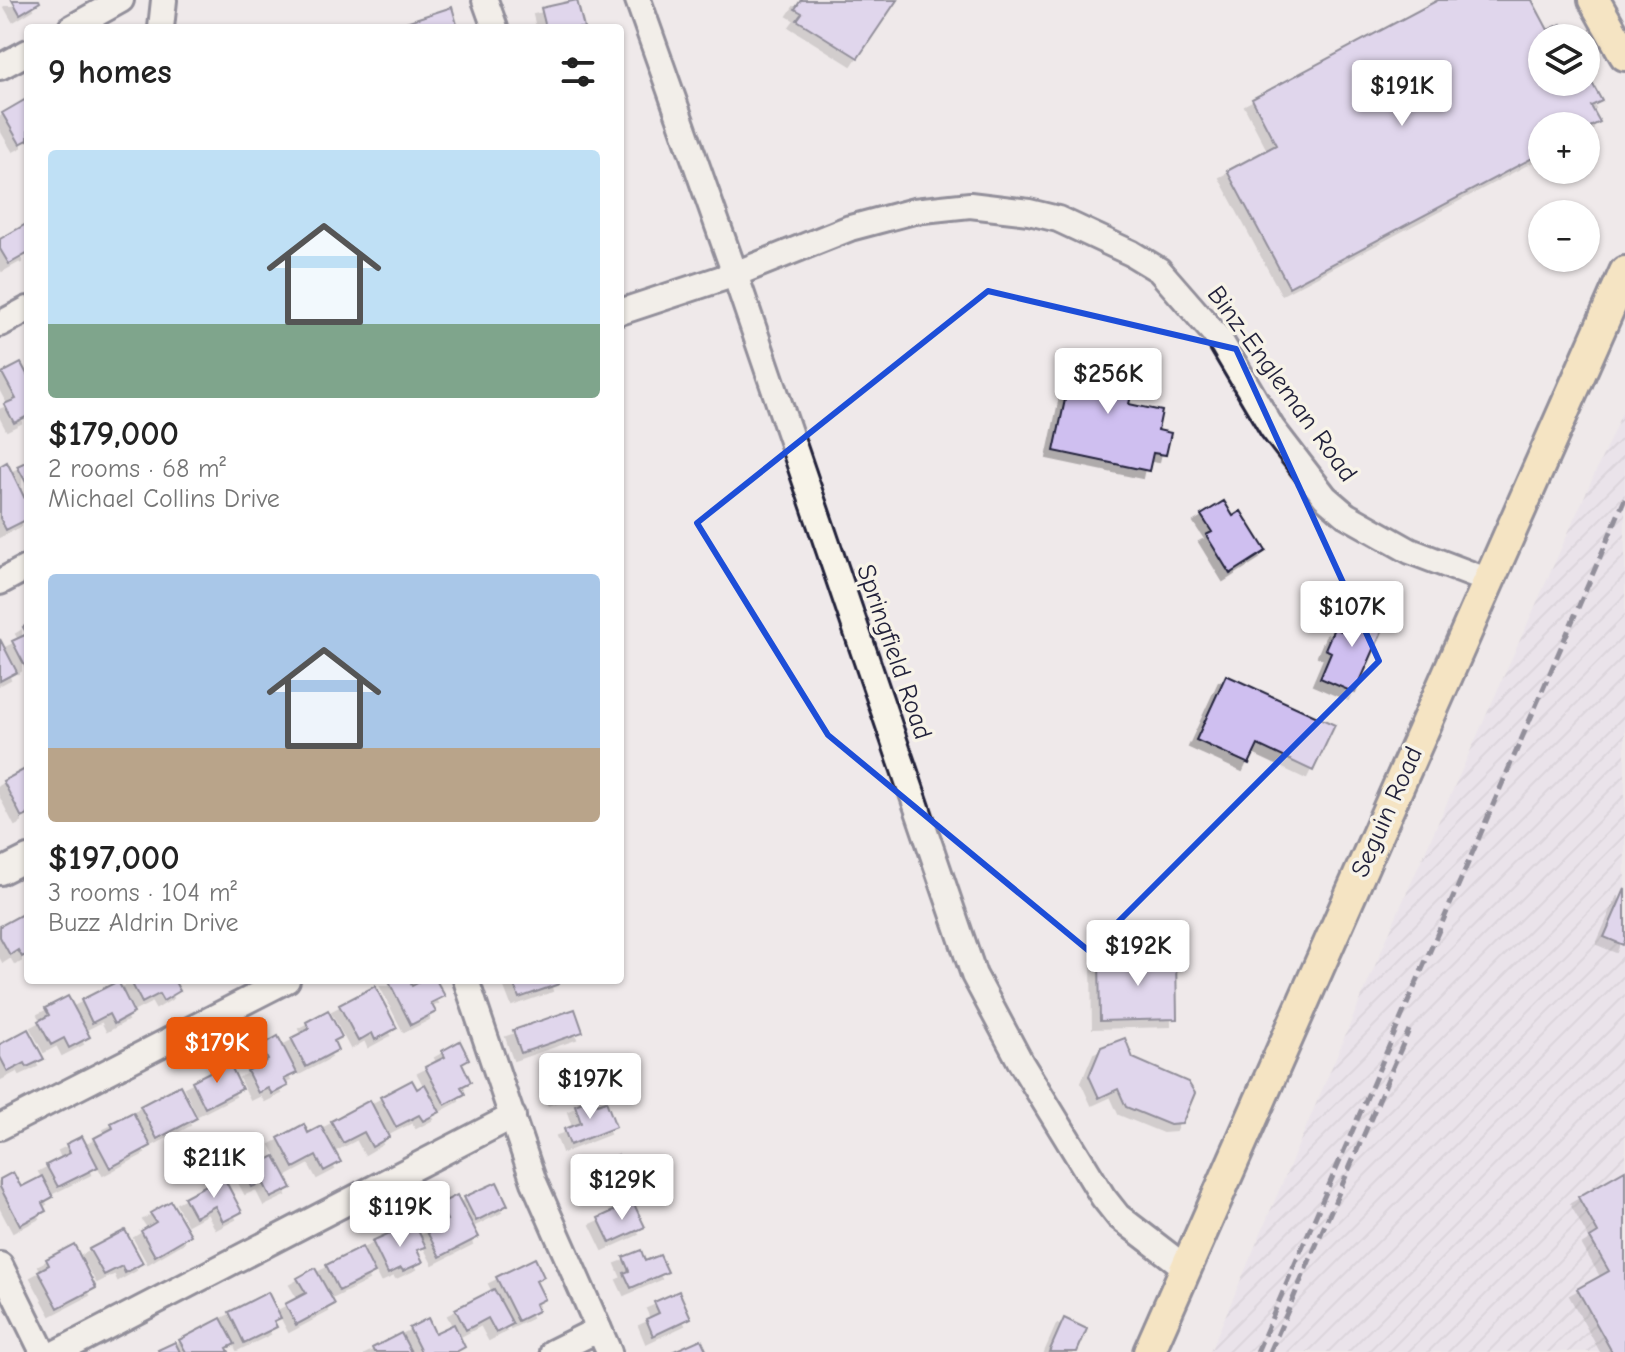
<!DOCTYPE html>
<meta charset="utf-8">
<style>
:root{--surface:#fff;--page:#f2f2f2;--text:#222;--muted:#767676;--accent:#ea580c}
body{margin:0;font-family:"Comic Neue",sans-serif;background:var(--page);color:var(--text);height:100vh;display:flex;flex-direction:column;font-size:30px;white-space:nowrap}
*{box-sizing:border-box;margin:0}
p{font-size:26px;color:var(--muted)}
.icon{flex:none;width:44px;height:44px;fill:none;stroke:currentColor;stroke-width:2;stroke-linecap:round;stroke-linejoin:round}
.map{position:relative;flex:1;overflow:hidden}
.side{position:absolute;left:24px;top:24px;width:600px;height:960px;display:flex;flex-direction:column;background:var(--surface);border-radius:8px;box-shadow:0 2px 6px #0004}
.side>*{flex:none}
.controls{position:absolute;left:1528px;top:24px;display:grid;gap:16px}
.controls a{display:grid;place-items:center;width:72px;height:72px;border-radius:50%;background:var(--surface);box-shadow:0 2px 6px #0004;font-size:40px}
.price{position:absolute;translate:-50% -68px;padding:0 18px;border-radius:8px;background:#fff;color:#222;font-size:26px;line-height:52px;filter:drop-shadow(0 2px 4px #0008)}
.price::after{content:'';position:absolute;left:50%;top:48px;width:24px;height:18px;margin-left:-12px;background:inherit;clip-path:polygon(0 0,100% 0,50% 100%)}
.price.on{background:var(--accent);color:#fff}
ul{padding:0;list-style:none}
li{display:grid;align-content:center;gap:16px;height:424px;padding:0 24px}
li span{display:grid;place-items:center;height:248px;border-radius:8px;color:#555}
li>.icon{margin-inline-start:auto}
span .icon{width:144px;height:144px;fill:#fffc;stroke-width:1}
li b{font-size:34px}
h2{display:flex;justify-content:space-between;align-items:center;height:96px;padding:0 24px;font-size:34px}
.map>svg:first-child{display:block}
</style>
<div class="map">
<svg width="1625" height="1352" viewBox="0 0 1625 1352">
<defs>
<pattern id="industrial-furrows" width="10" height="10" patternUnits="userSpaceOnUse" patternTransform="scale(2)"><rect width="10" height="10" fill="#e5dcec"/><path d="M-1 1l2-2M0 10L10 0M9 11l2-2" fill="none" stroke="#c4bccb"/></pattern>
<filter id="shadow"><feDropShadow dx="-7" dy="7" stdDeviation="0" flood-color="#0004"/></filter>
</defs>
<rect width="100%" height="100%" fill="#efe9ea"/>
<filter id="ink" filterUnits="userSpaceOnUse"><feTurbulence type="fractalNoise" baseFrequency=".0125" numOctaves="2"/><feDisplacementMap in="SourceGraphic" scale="16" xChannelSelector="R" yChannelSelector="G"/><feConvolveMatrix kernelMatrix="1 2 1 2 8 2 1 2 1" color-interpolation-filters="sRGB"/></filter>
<g filter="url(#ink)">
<!-- industrial -->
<path fill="url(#industrial-furrows)" d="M1625 406V1352H1210L1398 912Z"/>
<!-- building -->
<path fill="#cfbff0" stroke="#22223b" stroke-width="2" filter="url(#shadow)" d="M12 0H39L40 2 20 14Z
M577 0 584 28H546L541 8Z
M801 0H897L858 58 797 20 802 13 795 9Z
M1438 0H1532L1548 30 1561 24 1567 36 1542 38V82H1576L1579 87 1591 81 1602 101 1591 106 1600 122 1586 129V126H1542V153L1289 287 1227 171 1276 145 1252 99Z
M452 7 458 28H408L406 22Z
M28 98V140L20 144 2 113Z
M28 223V256L27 254 9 264 0 249V239Z
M1075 353 1138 366 1129 404 1162 411 1158 430 1171 433 1166 455 1153 453 1149 471 1054 451Z
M21 363 28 376V416L14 423 4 404 16 399 2 373Z
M28 461V486L17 466Z
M7 462 28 505V519L6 530 0 518V466Z
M1224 501 1233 516 1241 511 1266 551 1230 574 1206 535 1212 532 1201 515Z
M1352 605 1387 620 1355 693 1320 678 1331 652 1325 649 1334 628 1341 631Z
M28 624V664L25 666 12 641 27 634 23 627Z
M0 639 17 672 0 681Z
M1226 675 1335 725 1313 771 1258 745 1249 764 1196 740Z
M27 768 28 815 22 818 3 781Z
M1625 889V940L1623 945 1604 937Z
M28 911V954L22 957 18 950 10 955 0 937V926Z
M1176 956 1177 1019 1100 1021 1099 958Z
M130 980H174L180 991 163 1001 159 994 142 1003Z
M388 980H409L412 986 423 980H436L445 996 431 1003 436 1012 411 1025Z
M512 980H558L559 984 519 998Z
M118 981 134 1013 114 1024 109 1014 92 1023 81 1000Z
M375 986 397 1028 375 1040 372 1033 358 1041 339 1005Z
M68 996 90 1037 69 1048 64 1038 51 1045 38 1021 49 1015 45 1008Z
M575 1009 583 1032 521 1053 513 1030Z
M328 1010 342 1037 334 1041 338 1050 306 1067 291 1038 309 1029 306 1022Z
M28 1029 44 1059 27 1067 25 1063 8 1072 0 1057V1044Z
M278 1036 297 1073 284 1079 288 1086 272 1094 268 1088 258 1093 247 1071 268 1060 261 1046Z
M1125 1038 1133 1058 1188 1082 1195 1093 1182 1124 1170 1125 1126 1107 1118 1089 1099 1098 1089 1076 1101 1047Z
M460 1041 469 1059 462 1063 471 1082 461 1087 465 1094 445 1105 425 1067 445 1057 442 1051Z
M574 1056 578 1067 589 1062 596 1082 555 1098 548 1080 557 1077 552 1064Z
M229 1062 242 1089 205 1108 192 1081Z
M412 1080 417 1089 425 1084 440 1112 423 1121 419 1115 396 1127 380 1097Z
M180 1085 197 1118 157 1139 140 1106Z
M594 1097 597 1104 606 1101 616 1127 570 1145 564 1129 581 1123 575 1105Z
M370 1100 389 1137 372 1147 364 1132 343 1143 331 1121Z
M133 1112 151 1146 110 1168 94 1138 113 1128 111 1123Z
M304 1124 308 1133 321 1126 341 1162 324 1171 316 1156 294 1168 278 1138Z
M82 1136 98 1167 58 1187 46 1165 70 1153 66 1144Z
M618 1155 629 1178 589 1197 578 1174Z
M275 1156 292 1188 271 1198 263 1182 252 1187 244 1172Z
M1625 1170V1352H1612L1577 1289 1609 1271 1590 1238 1598 1233 1578 1197Z
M13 1172 21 1187 42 1176 53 1197 42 1203 46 1211 20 1225 0 1187V1179Z
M223 1176 242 1212 223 1222 215 1206 195 1217 184 1197Z
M497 1182 508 1205 476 1221 464 1197Z
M457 1195 479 1237 440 1257 426 1230 447 1220 439 1204Z
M171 1201 191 1235 155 1256 141 1231 156 1222 150 1213Z
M633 1202 645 1227 610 1243 598 1218Z
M414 1222 426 1247 417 1250 423 1262 403 1271 401 1268 388 1274 372 1241Z
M125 1230 143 1263 125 1273 122 1266 104 1275 89 1249Z
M74 1244 96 1288 58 1308 38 1271 49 1265 46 1259Z
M362 1247 375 1273 339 1291 326 1265Z
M641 1250 645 1261 660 1255 668 1272 631 1288 624 1273 629 1271 623 1257Z
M535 1258 544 1277 536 1281 545 1299 535 1304 538 1311 518 1321 496 1277Z
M315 1268 335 1304 296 1325 285 1304 306 1293 297 1278Z
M494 1289 513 1324 496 1333 488 1318 466 1330 455 1309Z
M679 1291 691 1318 653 1336 646 1319 659 1313 654 1302Z
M268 1292 281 1318 274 1321 277 1327 244 1343 229 1312Z
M221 1318 235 1344 227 1348 229 1352H186L179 1340Z
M428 1318 435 1333 454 1324 465 1347 456 1352H421L409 1328Z
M1064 1318 1087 1329 1077 1352H1049Z
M401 1333 411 1352H374L372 1348Z
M701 1339 707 1352H672Z
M175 1342 180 1352H159L158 1350Z"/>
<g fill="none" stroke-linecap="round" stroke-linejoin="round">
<defs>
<path id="minor" d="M485 0 495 28
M638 0 735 274 974 975 1021 1063 1103 1197 1118 1216 1187 1269
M71 28 121 0
M161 28 164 0
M0 67 28 52
M620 312 735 274 850 228 914 211 970 205 1029 212 1058 219 1131 253 1159 270 1220 340 1272 428 1325 497 1346 515 1410 551 1489 581
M0 324 28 309
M0 582 28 567
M0 872 28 858
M466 980 534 1182 609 1352
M0 1127 287 980
M0 1265 43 1352
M58 1352 513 1116
M553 1352 599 1329"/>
<path id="major" d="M1594 0 1625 55
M1149 1352 1625 272"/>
</defs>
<!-- minor casing -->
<use href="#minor" stroke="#22223b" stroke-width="30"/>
<!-- major casing -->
<use href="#major" stroke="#22223b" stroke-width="36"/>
<!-- minor -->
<use href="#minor" stroke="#f7f3e8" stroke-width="24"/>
<!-- major -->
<use href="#major" stroke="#fdde96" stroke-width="30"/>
<!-- rail -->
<path stroke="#22223b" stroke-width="5" stroke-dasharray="12 6" stroke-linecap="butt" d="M1257 1352 1625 499
M1270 1352 1409 1030"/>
</g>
</g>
<!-- marked area -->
<path d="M0 0H1625V1352H0ZM988 291 1236 349 1379 661 1089 951 828 735 697 523Z" fill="#efe9ea" fill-opacity=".55" fill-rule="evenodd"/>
<path fill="none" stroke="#1d4ed8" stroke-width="6" stroke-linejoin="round" d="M988 291 1236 349 1379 661 1089 951 828 735 697 523Z"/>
<g text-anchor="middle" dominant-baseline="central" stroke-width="7" stroke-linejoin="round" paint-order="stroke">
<!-- street labels -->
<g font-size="26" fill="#22223b" stroke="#f7f3e8">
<text transform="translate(1282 384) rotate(54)">Binz-Engleman Road</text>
<text transform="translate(894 652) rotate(71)">Springfield Road</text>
<text transform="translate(1387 812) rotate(-66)">Seguin Road</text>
</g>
</g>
</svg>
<div class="controls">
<a><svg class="icon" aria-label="layers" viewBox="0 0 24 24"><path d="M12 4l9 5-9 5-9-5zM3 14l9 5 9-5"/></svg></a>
<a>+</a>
<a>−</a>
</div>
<b class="price" style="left:1402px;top:128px">$191K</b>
<b class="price" style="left:1108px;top:416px">$256K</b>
<b class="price" style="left:1352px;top:649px">$107K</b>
<b class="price" style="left:1138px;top:988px">$192K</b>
<b class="price on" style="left:217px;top:1085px">$179K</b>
<b class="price" style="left:590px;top:1121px">$197K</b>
<b class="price" style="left:214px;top:1200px">$211K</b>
<b class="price" style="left:622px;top:1222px">$129K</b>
<b class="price" style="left:400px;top:1249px">$119K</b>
<section class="side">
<h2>9 homes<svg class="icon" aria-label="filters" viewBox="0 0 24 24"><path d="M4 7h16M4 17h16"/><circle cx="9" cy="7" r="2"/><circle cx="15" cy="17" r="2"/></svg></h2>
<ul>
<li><span style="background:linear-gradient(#bfe0f5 70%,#7fa58c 0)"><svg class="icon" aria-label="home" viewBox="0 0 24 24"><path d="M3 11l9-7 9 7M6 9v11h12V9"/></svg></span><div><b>$179,000</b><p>2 rooms · 68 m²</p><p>Michael Collins Drive</p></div></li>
<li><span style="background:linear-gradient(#a9c7e8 70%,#b9a48a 0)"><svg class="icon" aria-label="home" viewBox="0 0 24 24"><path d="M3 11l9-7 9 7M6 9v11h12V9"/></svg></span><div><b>$197,000</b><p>3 rooms · 104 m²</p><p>Buzz Aldrin Drive</p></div></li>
</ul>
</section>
</div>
